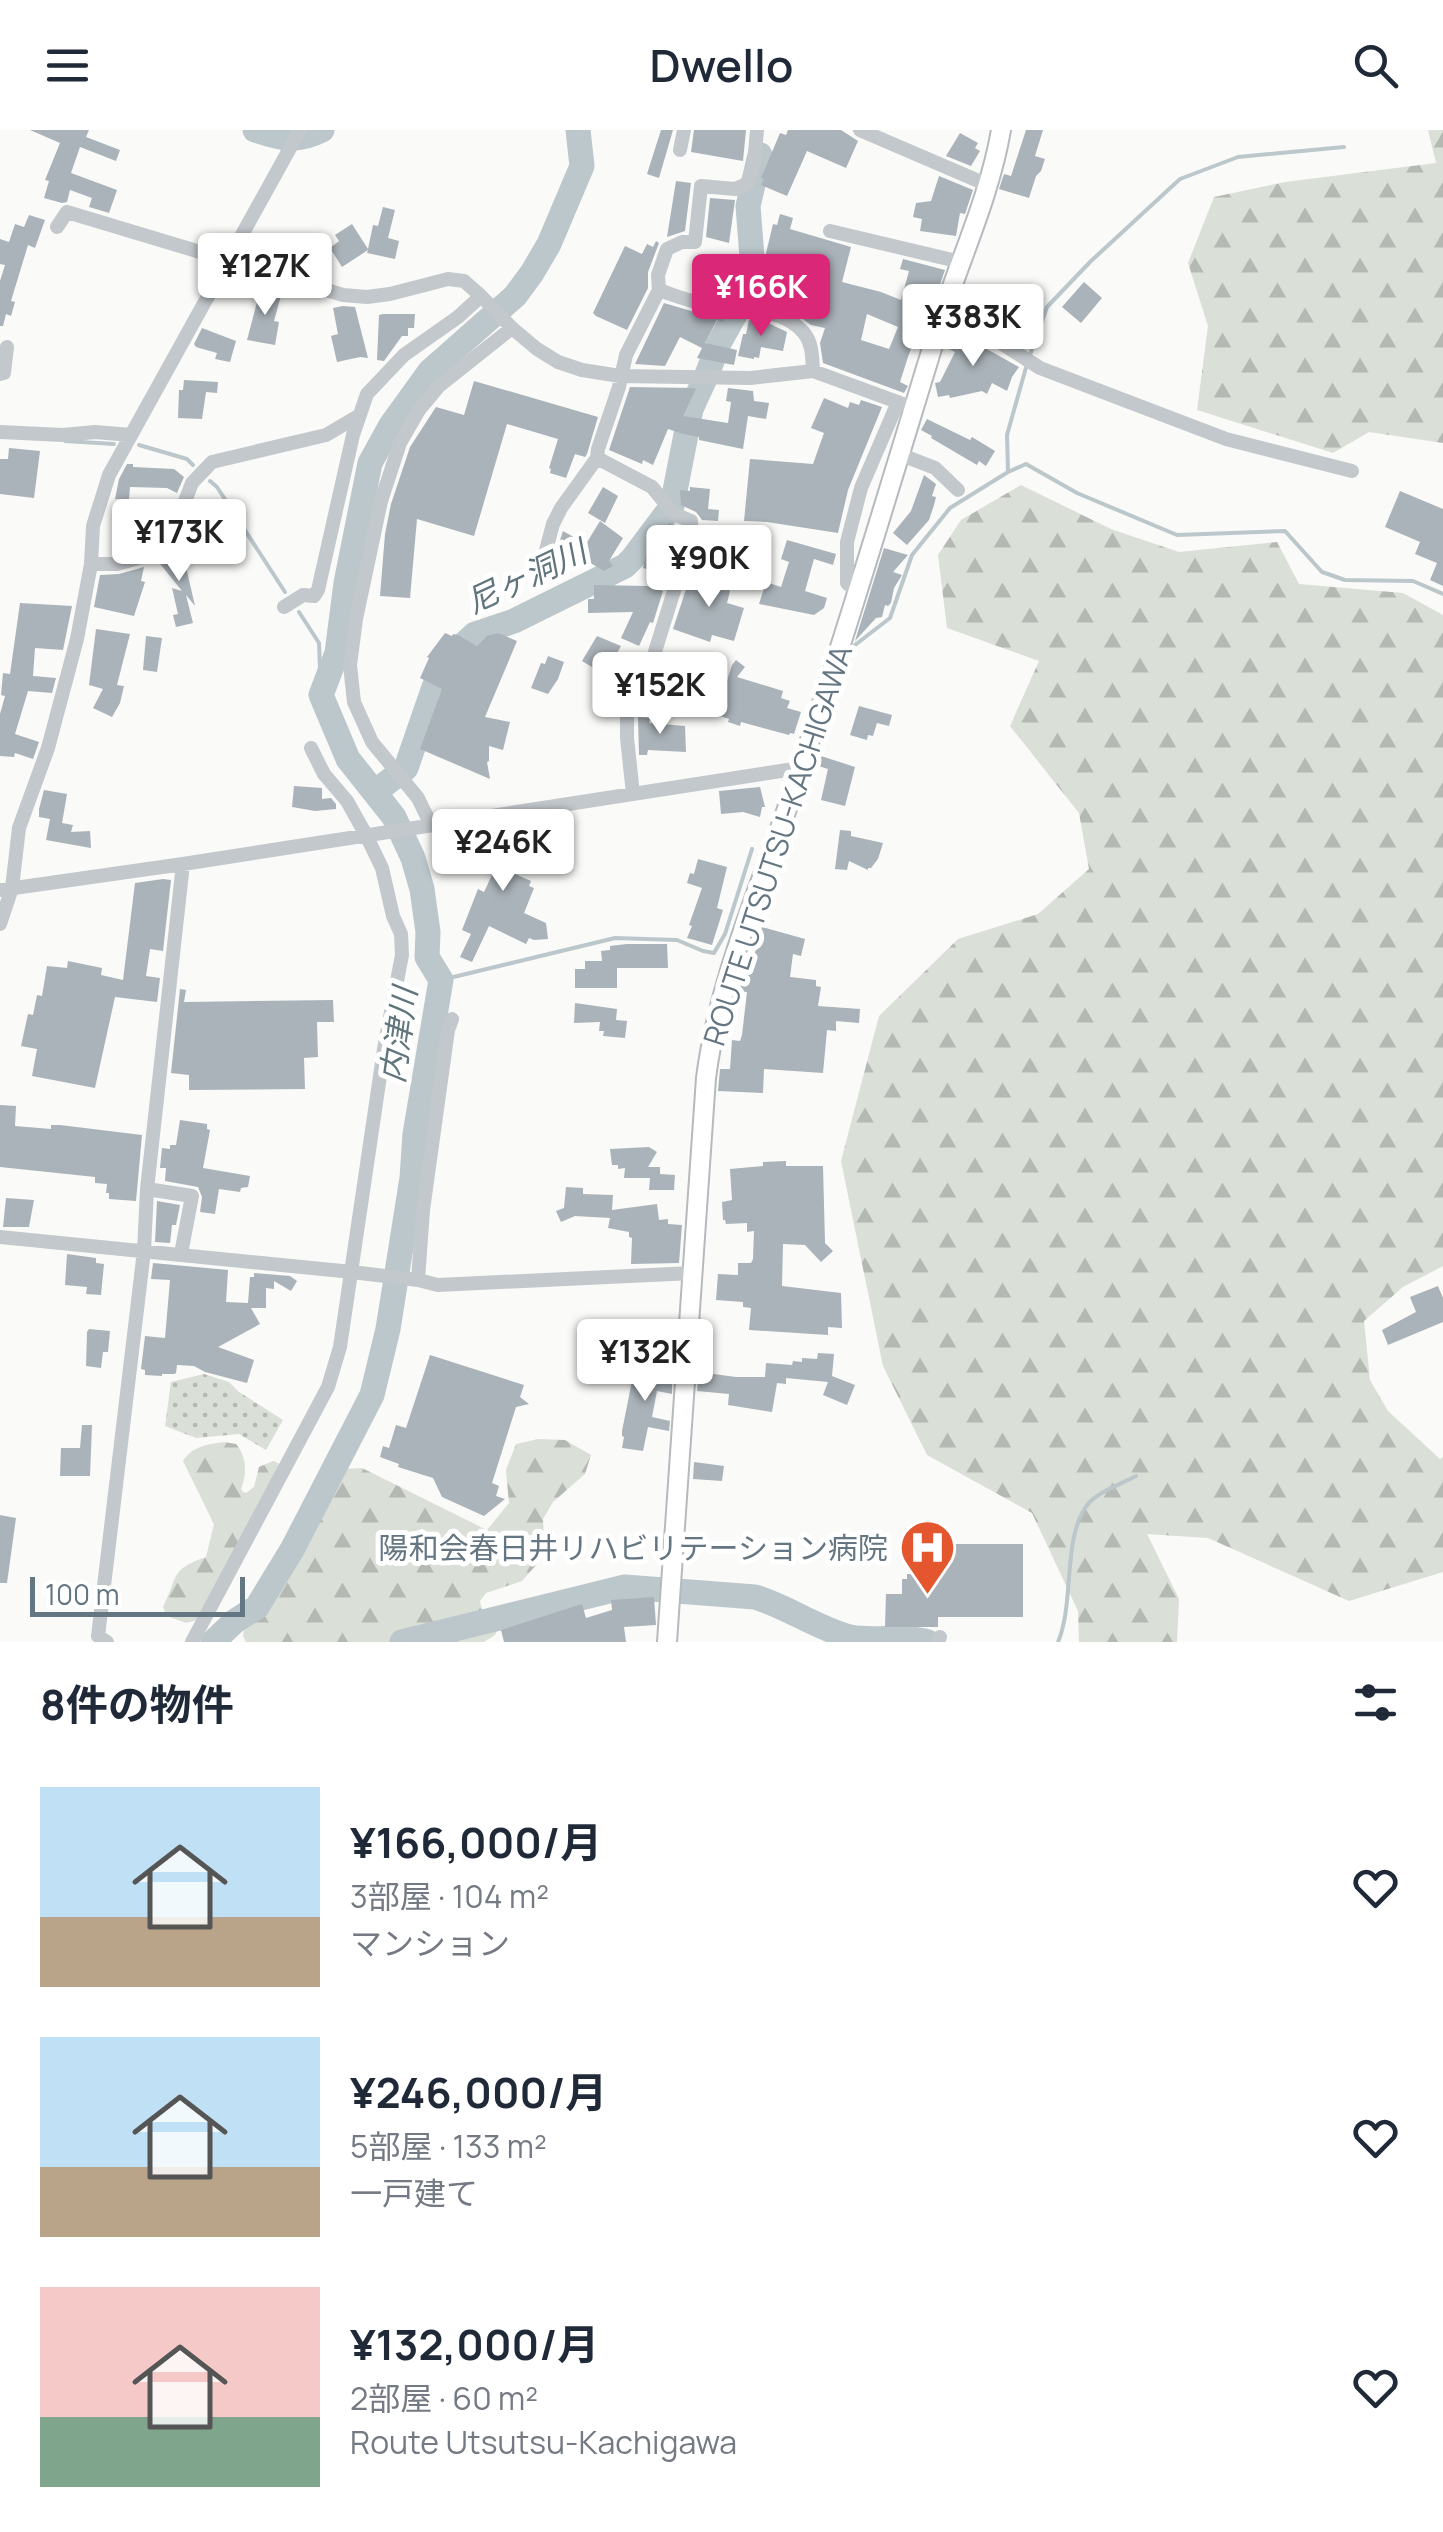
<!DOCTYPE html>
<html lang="ja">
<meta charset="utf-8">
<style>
:root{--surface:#fff;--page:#f2f2f3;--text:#1f2937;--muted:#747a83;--accent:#db2777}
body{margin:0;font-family:Manrope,"Noto Sans JP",sans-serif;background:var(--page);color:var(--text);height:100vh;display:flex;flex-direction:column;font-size:38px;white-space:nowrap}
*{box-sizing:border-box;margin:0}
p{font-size:32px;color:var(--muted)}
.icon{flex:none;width:55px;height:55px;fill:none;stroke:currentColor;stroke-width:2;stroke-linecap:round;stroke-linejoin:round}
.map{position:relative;height:1512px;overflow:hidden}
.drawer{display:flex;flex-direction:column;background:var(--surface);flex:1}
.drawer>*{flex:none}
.scale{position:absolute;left:30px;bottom:25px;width:215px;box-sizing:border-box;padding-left:10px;border:5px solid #657683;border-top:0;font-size:28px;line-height:35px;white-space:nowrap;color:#657683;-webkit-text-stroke:8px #fff;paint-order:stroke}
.price{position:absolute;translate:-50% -85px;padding:0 22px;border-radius:10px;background:#fff;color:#222;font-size:32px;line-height:65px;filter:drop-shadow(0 2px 5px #0008)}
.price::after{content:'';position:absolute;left:50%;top:60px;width:30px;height:22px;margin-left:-15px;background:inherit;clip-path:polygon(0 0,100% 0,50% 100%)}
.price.active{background:var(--accent);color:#fff}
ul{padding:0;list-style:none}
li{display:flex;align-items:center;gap:30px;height:250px;padding:0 40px}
li span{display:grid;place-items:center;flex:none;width:280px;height:200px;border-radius:0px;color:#555}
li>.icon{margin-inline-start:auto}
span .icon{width:120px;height:120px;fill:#fffc;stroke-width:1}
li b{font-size:42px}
h2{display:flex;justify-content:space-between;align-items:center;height:120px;padding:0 40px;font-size:42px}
header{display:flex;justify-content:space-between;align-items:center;height:130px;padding:0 40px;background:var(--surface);font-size:45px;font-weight:600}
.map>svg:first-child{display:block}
</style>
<header><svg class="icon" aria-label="menu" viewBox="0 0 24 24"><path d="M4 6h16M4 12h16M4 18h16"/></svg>Dwello<svg class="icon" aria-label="search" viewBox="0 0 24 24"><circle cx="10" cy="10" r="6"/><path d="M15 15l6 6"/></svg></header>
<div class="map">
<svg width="1443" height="1512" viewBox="0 0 1443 1512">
<defs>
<pattern id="forest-firs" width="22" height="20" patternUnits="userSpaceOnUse" patternTransform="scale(2.5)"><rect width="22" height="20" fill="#dadfd7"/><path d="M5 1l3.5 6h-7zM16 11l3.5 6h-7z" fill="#b4b9b4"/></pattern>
<pattern id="park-dots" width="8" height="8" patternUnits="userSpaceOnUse" patternTransform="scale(2.5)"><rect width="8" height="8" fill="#dadfd7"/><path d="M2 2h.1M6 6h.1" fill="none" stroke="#b4b9b4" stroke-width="1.8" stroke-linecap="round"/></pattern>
</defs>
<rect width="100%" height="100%" fill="#fafaf8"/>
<!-- forest -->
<path fill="url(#forest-firs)" d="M1428 0H1443V313L1369 302 1333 323 1197 280 1208 196 1188 133 1214 67 1285 52 1436 33Z
M1021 355 1111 399 1179 422 1277 412 1299 454 1403 463 1443 485V1136L1403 1157 1364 1191 1370 1250 1388 1281 1440 1329 1443 1327V1442L1349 1471 1208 1408 1147 1404 1179 1469 1177 1512H1079L1078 1481 1032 1383 927 1325 883 1236 841 1031 879 886 958 809 1038 784 1089 739 1079 683 1010 596 1039 531 947 498 938 425 961 390Z
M538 1309 565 1310 591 1325 585 1344 553 1372 543 1389 545 1425 522 1451 486 1463 480 1471C482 1484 489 1489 500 1495L495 1505 484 1512H246L243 1506 245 1494 283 1447 332 1356 345 1339 362 1338 487 1400 509 1373 506 1340 516 1314Z
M224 1312 236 1314C247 1327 247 1344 241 1359L243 1362 246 1363 254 1357 259 1337 273 1331 278 1333 281 1339 197 1490 186 1493 167 1486 163 1477C179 1446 169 1440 206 1427L214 1394 183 1331C193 1316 208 1314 224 1312Z"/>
<!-- park -->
<path fill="url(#park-dots)" d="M204 1244 229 1252 239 1262 283 1290 266 1320 239 1304 196 1308 165 1296 171 1252Z"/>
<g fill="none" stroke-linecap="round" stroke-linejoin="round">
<!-- stream -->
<path stroke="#bbc7cb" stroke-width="4" d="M1030 225 1047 177 1090 132 1180 49 1238 27 1344 17
M65 311 114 314
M139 315 187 329 193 335
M1008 342 1026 334 1077 363 1177 405 1285 401 1322 442 1345 450 1413 451 1443 464
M210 351 217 357 285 462
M299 482 319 513 321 565
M855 515 890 488 912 425 950 378 1008 342 1007 305 1027 234
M441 850 615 808 677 810 703 821 714 823 725 804 752 719
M1058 1512C1075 1472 1062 1406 1088 1374 1098 1362 1121 1354 1136 1346"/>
<!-- river -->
<path stroke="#bbc7cb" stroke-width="25" d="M255 0C281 9 297 13 322 0
M375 662 406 638 434 557 461 517 475 504 514 491 625 436 633 428 672 376 691 279 708 242 718 215 752 154 753 140 748 76 760 25
M213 1512 235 1491 257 1477 293 1418 372 1265 388 1199 412 1048 415 1004 441 850 427 827 428 802 422 759 413 728 394 687 348 629 321 565 337 523 346 453 370 333 391 295 430 241 515 166 532 143 549 114 582 36 578 0
M402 1512 625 1457 755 1467C788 1477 816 1498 850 1507 876 1512 902 1504 928 1512"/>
</g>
<!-- building -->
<path fill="#aab3b9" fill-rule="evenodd" d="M30 0H89L86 7 120 20 116 31 80 17 71 43 117 60 109 83 89 77 92 68 70 60 67 72 62 73 44 68 49 51 45 50 60 13Z
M661 0H673L659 48 647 44Z
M694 0H746L743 31 691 22Z
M788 0H841L858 11 846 38 807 21 787 66 761 55 764 49 761 48 780 3 786 5Z
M1026 0H1043L1035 26 1045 29 1041 41 1036 46 1029 68 999 59 1004 44 1011 46Z
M960 3 978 13 975 18 980 21 971 36 946 26Z
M939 46 973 60 965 84 960 83 956 106 920 101 922 89 913 87 916 73 931 71Z
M676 51 691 53 685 101 667 107Z
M710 68 735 70 729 113 706 107Z
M383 77 395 80 388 108 399 111 395 129 367 123 368 120 342 137 330 118 339 111 335 105 352 94 368 119 373 95 378 96Z
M780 84 793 88 790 99 851 117 842 152 881 162 901 170 909 141 900 139 903 129 945 140 927 192 922 190 908 227 900 252 908 256 904 263 823 233 820 213 825 198 811 195 788 178 755 169 773 94 777 95ZM867 184 898 197 889 219 861 210Z
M29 85 45 90 35 118 28 115 11 171 15 172 11 186 6 184 3 196H0V151L5 135 0 134V109L9 112 15 94 24 97Z
M656 111 659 113 648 142V158L627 200 596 186 593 183 625 116 642 124 647 114 653 117Z
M714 133 725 136 723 149 734 151 730 166 701 162 705 143 712 144Z
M1084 152 1102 168 1081 193 1062 177Z
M261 157 282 162 274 191 279 192 275 215 247 210Z
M961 170 1012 186 1011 188 1014 190 1008 205 958 178Z
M664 173 698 183 724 187 723 192 717 190 705 213 737 220 734 235 697 228 702 218 680 207 665 236 635 234Z
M343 176 355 177 368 228 360 227 337 232 331 206 338 204 333 178Z
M383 184H415L414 198H408V206H402L384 231 377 230 379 185Z
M749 190 768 193 787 202 783 221 761 217 759 228 754 227V229L738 226 743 204H746Z
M202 198 236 211 230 232 215 229 217 223 196 217 194 214Z
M953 200 1019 237 1012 247 1007 261 992 253 987 264 982 261 950 268 949 265 938 267 935 253 940 252 955 222 946 218Z
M184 250 218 252 217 263 206 262 202 289 178 288 179 260H183Z
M474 251 598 287 587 324 585 327 575 324 566 348 550 343 551 339 549 338 558 309 507 294 474 406 417 389 410 468 380 466 385 404 391 374 410 317 436 277 464 285Z
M630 257 694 258 696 259 683 286 728 293 731 272 726 271 728 258 753 261 754 271 769 273 766 289 748 286 743 319 699 310V307L683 304 668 299 653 335 643 330 642 334 609 320Z
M824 268 848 278 850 272 859 275 861 270 882 277 848 360 838 403 767 392 744 391 750 329 813 334 824 303 811 298Z
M927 289 970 310 972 307 995 321 986 336 979 331 977 335 931 308 932 306 921 300Z
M9 318 40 321 34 368 0 364V329H8Z
M127 334H133V337L174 339 184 347 177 363 167 358 130 357 129 369H115L119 349Z
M924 345 936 354 932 366 936 367 934 375 929 390 907 415 893 403 911 381Z
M603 357 618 366 605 393 588 383Z
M690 357 710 359 708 379 719 380 718 391 702 390 696 382 681 375 680 360 690 361Z
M1400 361 1443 379V456L1430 450 1437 433 1415 424 1420 412 1385 397Z
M600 391 623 408 609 431 613 436 604 441 575 424 573 427 557 419 563 401 586 414Z
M669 393 681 398V402L670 438 655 433 653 441 643 438 649 414 652 411 660 414Z
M787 410 836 424 833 435 814 429 805 461 827 468 824 478 814 485 759 474 766 452 781 457 789 432 781 429Z
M176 413 184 424 178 431 187 441 195 476 186 465 193 493 176 497 173 485 178 484 172 458 182 461 157 430Z
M884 418 908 425 893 442 902 445 894 458 891 473 888 476 885 475 882 487 876 488 855 511Z
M144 437 141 451 145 452 134 486 94 477 100 445 119 444Z
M711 438 729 442 725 457 730 461 727 473 744 478 734 511 712 505 710 512 673 499 687 456H706Z
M594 455 647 456 663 461 653 493 650 492 639 516 621 508 633 482 588 483V469H594Z
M20 473 72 476 63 520 35 518 33 546 56 548 52 563 28 561 15 604 39 612 33 629 15 623 14 627 0 626V584L5 566 1 565 3 543 10 544Z
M96 499 130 504 117 555 124 556 120 573 112 587 93 578 103 559 89 555Z
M445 503 452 506 453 504 458 505 477 516 487 506 498 503 517 511 485 587 510 592 503 620 489 616V631L487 632 490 649 420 619 442 559 420 548 429 528 427 527Z
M146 506 162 508 157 542 143 540Z
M597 506 621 516 605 545 582 531Z
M548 526 564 532 558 549 548 564 531 558 541 533 545 534Z
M736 530 745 537 737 547 783 561 781 568 790 571 787 578 801 582 794 604 790 603 789 605 741 592 740 596 728 592 729 589 720 586 721 583 717 582 722 566 732 535Z
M859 576 892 585 889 596 877 593 873 606 868 605 867 610 850 605Z
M638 587 650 588 649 593 685 596 686 622 648 620 647 625H639Z
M818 625 855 637 845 676 821 670 828 639 815 635Z
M294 656 322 658V669L331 668 336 674V679L315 681 292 677Z
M760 657 765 677H762L760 687 743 682 721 684 719 661Z
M44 660 67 664 62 693 73 695 71 702 90 701 91 718 46 710 50 689 39 687V679Z
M525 693 528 709 531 710 515 744 531 751 529 756 534 758 524 783 546 793 548 809 534 810 529 808 526 814 489 796 472 832 460 827 471 804 462 800 478 759 484 762 502 724 472 711 470 700 480 699 500 708 506 697Z
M840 700 851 701V706L883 713 878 729 871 738H868V740L849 731 847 740 835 739Z
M698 729 727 737 717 778 723 780 712 815 687 808 692 796 689 795 702 758 687 753 690 743 694 744Z
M163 749 171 750 163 821 150 819 146 846 160 848 157 872 115 867 95 958 32 946 37 919 21 916 28 884 33 885 37 865 42 866 47 836 67 838 68 831 102 838 101 845 123 850 135 753Z
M762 797 805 809 801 826 793 824 790 847 816 850V856L821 857 818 876 860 879 859 893 836 891V901L827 900 823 943 764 939 763 963 718 961 720 939H730L732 910 740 911 742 905 747 862 740 861 741 847 743 843 749 844Z
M627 814H667L668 838H617V858H575V839H585V831H602L601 821 610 820V816Z
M180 859 186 860 184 872 333 870 334 892H317L318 927 304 928 305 959 189 960V945L171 943Z
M575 873 617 879 616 890 627 891 625 908 603 906 604 901H599L600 892 574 893Z
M0 975 16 976 15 996 51 999V995H60L142 1005 136 1071 109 1069V1063H106L107 1054 95 1053V1047L0 1037Z
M180 990 207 994V999L210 1000 203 1038 250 1046 248 1057 241 1058 240 1062 219 1059 215 1084 200 1082 202 1067 198 1057 165 1051 166 1038H160L162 1018 170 1019V1015H176Z
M649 1017 657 1022 648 1037H660V1044L675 1045 674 1060H649L650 1048H624L625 1038 618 1039V1035H612L610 1019Z
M786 1031V1036H823L825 1113 833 1121 821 1132 805 1115 783 1114 782 1156 841 1163 842 1198 828 1197V1205L749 1200 751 1178 743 1177V1172L716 1170 718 1144 738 1145V1133H751L753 1129 754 1101 747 1102V1093L726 1094 725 1090H723L722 1072 732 1070 730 1039 763 1036V1032Z
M566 1057 583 1058V1064L613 1065 612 1080 657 1074 659 1090 668 1089V1094L682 1095 679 1133 631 1134 632 1108 629 1107V1102L608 1098 610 1088 575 1086 561 1092 556 1081 564 1078Z
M6 1068 34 1070 29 1097H3Z
M157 1071 180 1075 176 1095H172L170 1113 155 1112Z
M67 1124 96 1128V1133L104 1134 101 1165 86 1164 87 1157 65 1155Z
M153 1133 228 1140 226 1172 248 1173 250 1147H254V1143L290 1146 297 1151 291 1161 274 1151V1159L266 1158V1178H251L260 1194 218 1217 254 1230 247 1253 205 1242 194 1236 177 1235 176 1243 174 1244H162V1246L145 1245V1240L141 1239 145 1206 165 1208 170 1150 151 1149Z
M1438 1156 1443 1168V1192L1388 1215 1382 1200 1416 1182 1410 1167Z
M89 1199 110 1201 108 1222H103L101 1238 86 1236 87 1202Z
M653 1220 666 1223 661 1249 672 1252V1264L657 1261 652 1287 670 1291 669 1301 648 1297 643 1321 622 1318 624 1307 622 1306V1301L633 1246 635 1247 636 1242 647 1245Z
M818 1223 834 1224 832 1246 855 1255 847 1275 823 1265 828 1252 786 1248V1254L777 1253 772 1282 728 1275 729 1264 697 1261 699 1242 736 1247H765L766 1233 792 1235 793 1231 802 1232V1228L817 1229Z
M430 1225 524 1255 520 1267 529 1274 516 1277 492 1353 499 1356 496 1366 505 1369 484 1386 442 1367 433 1348 398 1337 399 1334 380 1327 383 1316 389 1318 396 1295 406 1298Z
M82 1295H92L90 1346H60L61 1318H80Z
M694 1332 724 1336 722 1351 693 1349Z
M0 1385 16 1388 7 1453H0Z
M935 1414H1023V1487H938V1497H885L886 1464H902V1449H907V1444H914V1439H935Z
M654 1467 656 1495 624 1497 626 1512H504L501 1500 582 1474 586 1488 612 1480 611 1470Z"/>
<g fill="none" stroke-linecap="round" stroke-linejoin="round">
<defs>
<path id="major" d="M667 1512 706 948C718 853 758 762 789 673 842 517 889 359 937 202 957 135 989 70 1001 0"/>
</defs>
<!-- major casing -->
<use href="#major" stroke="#b5babe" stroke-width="22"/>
<!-- minor -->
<path stroke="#c3c8cc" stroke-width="14" d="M757 0 754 35 747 54 735 59 701 56 695 112H682L667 119 658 145 659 160C674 165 690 172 706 174 737 179 782 176 804 203 813 214 812 228 813 241
M860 0 988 55
M680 20 684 0
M57 97 67 82 343 165 367 167 390 164 448 149 464 151 481 166 512 198 537 219 558 232 582 240 620 246 750 248 813 241 914 278
M830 101 961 132
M943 182 998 211 1040 238 1226 309 1352 341
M0 244 4 243 7 217
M0 302 63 305 95 302 131 305
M899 324 935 338 958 360
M597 328 652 357 674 384 691 391 692 403 653 528 627 569V608L633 664
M545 424 553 394 561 378 597 328 598 319 619 257 626 225 659 160
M91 434H117L145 426 164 411 177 392 192 353 212 332 326 305 360 285
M857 462 847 453V412L861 358 898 272
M284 477 303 465 314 466 318 460 353 305 367 264 404 225 458 187 481 166
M431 695 418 668 372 612 354 572 350 535 356 489 381 371 400 313 419 280 439 256 512 198
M0 760 183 734 800 638
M0 794 12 758 19 698 48 618 77 509 91 434 93 396 109 345 300 0
M147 1059 192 1066 181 1124
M0 1107 352 1142 418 1150 438 1155 693 1143
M418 1150 423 1080 448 900 452 889
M107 1512 98 1506 144 1121 147 1059 183 734
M192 1512 328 1257 340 1217 384 919 402 825 401 804 393 786 382 738 366 705 347 671 324 644 311 618
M938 1512 940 1507"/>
<!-- major -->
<use href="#major" stroke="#fff" stroke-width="18"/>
</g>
<!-- icons -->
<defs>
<symbol id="hospital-pin" viewBox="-11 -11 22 30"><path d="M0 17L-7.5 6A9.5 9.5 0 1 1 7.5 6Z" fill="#e4572e" stroke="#fff"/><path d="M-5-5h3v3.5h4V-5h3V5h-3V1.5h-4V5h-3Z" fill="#fff"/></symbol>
</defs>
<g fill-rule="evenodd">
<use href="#hospital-pin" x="896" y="1386" width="63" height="86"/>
</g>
<g text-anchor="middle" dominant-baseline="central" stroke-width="10" stroke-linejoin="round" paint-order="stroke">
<!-- street labels -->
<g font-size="30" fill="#657683" stroke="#fff">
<text transform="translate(777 715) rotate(-72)">ROUTE UTSUTSU-KACHIGAWA</text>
</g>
<!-- poi labels -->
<g font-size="30" fill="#657683" stroke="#fff" text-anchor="end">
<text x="888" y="1417">陽和会春日井リハビリテーション病院</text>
</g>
<!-- water labels -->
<g font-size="32" font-style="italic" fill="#60757c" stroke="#fff">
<text transform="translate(526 446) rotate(-25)">尼ヶ洞川</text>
<text transform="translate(398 905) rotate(-82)">内津川</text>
</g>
</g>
</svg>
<div class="scale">100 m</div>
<b class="price" style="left:265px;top:188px">¥127K</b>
<b class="price active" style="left:761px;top:209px">¥166K</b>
<b class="price" style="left:973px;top:239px">¥383K</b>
<b class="price" style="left:179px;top:454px">¥173K</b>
<b class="price" style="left:709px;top:480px">¥90K</b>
<b class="price" style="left:660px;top:607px">¥152K</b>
<b class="price" style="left:503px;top:764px">¥246K</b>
<b class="price" style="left:645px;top:1274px">¥132K</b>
</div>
<section class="drawer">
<h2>8件の物件<svg class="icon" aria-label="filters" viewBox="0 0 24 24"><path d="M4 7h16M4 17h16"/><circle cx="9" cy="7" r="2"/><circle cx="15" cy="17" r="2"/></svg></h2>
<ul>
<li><span style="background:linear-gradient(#bfe0f5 65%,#b9a48a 0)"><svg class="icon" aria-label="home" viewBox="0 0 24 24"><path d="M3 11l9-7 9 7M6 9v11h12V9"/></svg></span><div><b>¥166,000/月</b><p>3部屋 · 104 m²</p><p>マンション</p></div><svg class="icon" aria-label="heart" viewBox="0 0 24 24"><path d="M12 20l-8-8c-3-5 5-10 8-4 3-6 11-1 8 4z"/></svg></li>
<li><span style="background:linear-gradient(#bfe0f5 65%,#b9a48a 0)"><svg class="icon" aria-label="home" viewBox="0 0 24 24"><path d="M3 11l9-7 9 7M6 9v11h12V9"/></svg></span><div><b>¥246,000/月</b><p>5部屋 · 133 m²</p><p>一戸建て</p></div><svg class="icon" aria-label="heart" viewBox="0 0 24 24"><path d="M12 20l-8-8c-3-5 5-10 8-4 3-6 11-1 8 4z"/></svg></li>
<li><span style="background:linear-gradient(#f6c9c9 65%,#7fa58c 0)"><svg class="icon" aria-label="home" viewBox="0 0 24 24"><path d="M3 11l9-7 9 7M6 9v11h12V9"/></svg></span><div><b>¥132,000/月</b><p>2部屋 · 60 m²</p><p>Route Utsutsu-Kachigawa</p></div><svg class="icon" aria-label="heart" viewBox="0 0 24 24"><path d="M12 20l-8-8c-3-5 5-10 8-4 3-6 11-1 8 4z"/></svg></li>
</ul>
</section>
